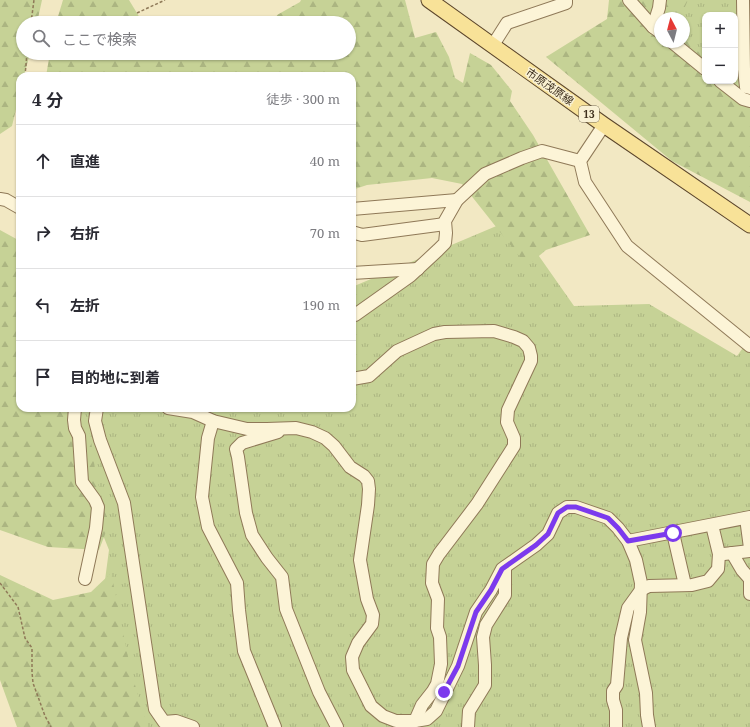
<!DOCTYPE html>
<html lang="ja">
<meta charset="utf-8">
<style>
body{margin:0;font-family:"Noto Serif","Noto Sans JP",serif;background:#f2f2f3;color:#2b2b33}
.controls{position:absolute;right:12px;top:12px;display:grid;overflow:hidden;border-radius:8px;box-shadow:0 1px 3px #0004}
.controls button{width:36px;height:36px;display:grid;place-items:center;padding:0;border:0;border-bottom:1px solid #e1e1e2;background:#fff;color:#2b2b33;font:20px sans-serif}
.compass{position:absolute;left:654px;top:12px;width:36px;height:36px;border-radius:50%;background:#fff;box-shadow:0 1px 3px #0004;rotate:353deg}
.stop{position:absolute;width:12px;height:12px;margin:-9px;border:3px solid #7c3aed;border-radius:50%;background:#fff}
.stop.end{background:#7c3aed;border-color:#fff;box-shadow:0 1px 4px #0008}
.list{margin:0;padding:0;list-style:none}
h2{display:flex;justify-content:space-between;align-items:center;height:52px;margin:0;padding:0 16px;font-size:17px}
h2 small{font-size:13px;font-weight:400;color:#7c7c81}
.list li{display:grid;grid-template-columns:26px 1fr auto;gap:12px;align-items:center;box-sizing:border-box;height:72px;padding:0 16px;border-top:1px solid #e1e1e2}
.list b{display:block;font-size:15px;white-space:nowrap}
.list em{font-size:13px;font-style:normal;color:#7c7c81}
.icon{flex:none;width:22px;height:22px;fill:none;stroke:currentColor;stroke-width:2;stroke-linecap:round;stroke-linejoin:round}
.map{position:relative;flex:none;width:750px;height:727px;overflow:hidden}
.search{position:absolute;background:#fff;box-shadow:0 1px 3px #0004;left:16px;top:16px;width:340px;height:44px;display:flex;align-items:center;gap:10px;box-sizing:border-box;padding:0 14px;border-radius:22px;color:#7c7c81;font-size:15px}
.panel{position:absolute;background:#fff;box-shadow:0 1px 3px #0004;left:16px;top:72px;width:340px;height:340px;border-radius:12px}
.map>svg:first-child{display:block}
.grass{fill:url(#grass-tufts);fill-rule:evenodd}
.forest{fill:url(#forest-firs)}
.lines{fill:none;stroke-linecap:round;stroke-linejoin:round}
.minor-casing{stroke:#8f7958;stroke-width:14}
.major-casing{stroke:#5c462c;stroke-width:17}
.path{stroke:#8f7958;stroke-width:1.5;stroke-dasharray:3 2;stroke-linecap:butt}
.minor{stroke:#fcf4d7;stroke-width:12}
.major{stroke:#f8e298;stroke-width:15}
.route{stroke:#7c3aed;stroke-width:5}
.labels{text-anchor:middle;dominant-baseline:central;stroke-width:3;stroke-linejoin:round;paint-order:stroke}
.shield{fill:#f9f1d4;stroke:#756954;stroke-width:1}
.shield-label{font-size:10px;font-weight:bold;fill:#3d2f1d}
.street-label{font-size:11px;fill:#3d2f1d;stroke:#f9f1d4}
</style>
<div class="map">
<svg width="750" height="727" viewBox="0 0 750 727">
<defs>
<pattern id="grass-tufts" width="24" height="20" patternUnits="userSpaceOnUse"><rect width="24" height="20" fill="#c6d296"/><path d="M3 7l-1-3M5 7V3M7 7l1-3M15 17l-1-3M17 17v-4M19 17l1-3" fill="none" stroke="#abb581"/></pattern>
<pattern id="forest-firs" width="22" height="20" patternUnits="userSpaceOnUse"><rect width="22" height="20" fill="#c6d296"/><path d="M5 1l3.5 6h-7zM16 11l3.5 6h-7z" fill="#abb581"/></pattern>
</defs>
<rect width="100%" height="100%" fill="#f2e8c3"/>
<g class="grass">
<path d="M661,0H750V116L647,45ZM705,15H735V81H705ZM660,18H684V42H660Z"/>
<polygon points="513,219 574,306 649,304 737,356 750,338 750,727 136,727 99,625 109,550 62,433 48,408 352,408 352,287"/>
</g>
<g class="forest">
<polygon points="0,0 42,0 37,23 23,23 23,53 30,53 24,76 20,76 20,93 12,126 0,134"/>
<polygon points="63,0 129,0 143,23 56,23"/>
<polygon points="301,0 405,0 415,38 436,32 449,57 455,78 463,83 470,53 491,65 512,91 510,101 533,135 590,235 546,250 527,266 462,184 432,178 367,185 352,190 352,76 46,76 50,53 162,53 165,58 175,53 234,53 237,57 251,53 349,53 349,23 275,23 277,15 300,2"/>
<polygon points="609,0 688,0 680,18 660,18 660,42 684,42 684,39 705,57 705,81 735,81 735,71 750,70 750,202 672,161 546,57 607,19"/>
<polygon points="0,230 20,241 20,408 74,408 90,434 96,476 109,524 99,550 48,547 0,530"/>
<path d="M111,573C118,602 122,632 129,661C134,684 141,705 148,727H17L0,680V575L53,600L91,592Z"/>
</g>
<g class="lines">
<g class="minor-casing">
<g id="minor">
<polyline points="629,0 653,27 660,32"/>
<polyline points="743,0 744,69 746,87 750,88"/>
<polyline points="653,27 659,8 660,0"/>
<polyline points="672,42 705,69"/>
<polyline points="493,45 507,23 566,3 566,0"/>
<polyline points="720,81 743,99 750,101"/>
<polyline points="604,125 580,161 585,182 627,246 750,346"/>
<polyline points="0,199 6,200 20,208"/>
<polyline points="352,209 457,200"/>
<polyline points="352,232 362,235 445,224"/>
<polyline points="352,273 418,269"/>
<polyline points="352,315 355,315 410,276 438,250 445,243 446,233 445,221 457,200 485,174 522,158 542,151 580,161"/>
<polyline points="352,379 369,376 397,351 434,334 445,332 494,331 514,337 523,341 529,348 531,356 531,361 508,410 507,422 514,438 514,446 477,504 439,554 433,564 432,583 438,599 437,628 440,637 441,664 437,684 433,691 422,705 415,721"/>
<polyline points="75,408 74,420 75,428 79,436 82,482 95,500 98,507 96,528 85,579"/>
<polyline points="97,408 95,421 100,440 124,503 155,709 164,722 176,721 193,727"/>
<polyline points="168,408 193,412 213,421 247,429 267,429 296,428 312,432 325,438 334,446 350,467 364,476 368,481 369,489 368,505 360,560 367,599 373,615 372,624 358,643 352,657 353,670 371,706 383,716 396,721 415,721 427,719 436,711 458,666 476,612 491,590 502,569 536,545 548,534 558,513 567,507 576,507 608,518 618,528 628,541 636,560 641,583 640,612 635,640 646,693 647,715 649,727"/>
<polyline points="213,421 208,438 202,497 208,527 237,583 239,610 244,651 275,727"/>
<polyline points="278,432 242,443 236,449 238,457 246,513 252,535 267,558 282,577 286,609 319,692 337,727"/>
<polyline points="746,518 750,548"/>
<polyline points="673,533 685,585"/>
<polyline points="628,541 750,517"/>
<polyline points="732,553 742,570 750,579 750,594"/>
<polyline points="724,554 750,551"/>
<polyline points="468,727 469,711 485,685 485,665 483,637 486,625 505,595 505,567"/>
<polyline points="616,727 616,710 613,700 613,691 617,685 621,638 628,608 641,590 649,586 692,585 708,581 718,569 719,554 712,525"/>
</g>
</g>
<g class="major-casing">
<polyline id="major" points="429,0 604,125 750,225"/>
</g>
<g class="path">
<polyline points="137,13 165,0"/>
<polyline points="31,23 34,0"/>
<polyline points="25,76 27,53"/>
<polyline points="0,583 18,607 25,638 32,648 32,672 33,683 45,716 51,727"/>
</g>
<use href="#minor" class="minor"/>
<use href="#major" class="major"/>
</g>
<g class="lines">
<polyline class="route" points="444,692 458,666 476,612 491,590 502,569 536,545 548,534 558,513 567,507 576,507 608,518 618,528 628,541 673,533"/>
</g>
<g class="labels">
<rect class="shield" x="579" y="106" width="20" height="16" rx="3"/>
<g class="shield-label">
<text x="589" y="114">13</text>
</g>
<g class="street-label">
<text transform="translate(550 86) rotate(35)">市原茂原線</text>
</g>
</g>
</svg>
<div class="controls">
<button>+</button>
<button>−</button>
</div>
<svg class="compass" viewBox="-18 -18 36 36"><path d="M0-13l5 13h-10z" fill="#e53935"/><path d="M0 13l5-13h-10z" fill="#7c7c81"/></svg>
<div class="stop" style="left:673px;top:533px"></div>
<div class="stop end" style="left:444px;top:692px"></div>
<div class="search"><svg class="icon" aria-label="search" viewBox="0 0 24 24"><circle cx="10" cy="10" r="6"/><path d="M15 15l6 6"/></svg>ここで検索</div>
<section class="panel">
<h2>4 分<small>徒歩 · 300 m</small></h2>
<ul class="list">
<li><svg class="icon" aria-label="ahead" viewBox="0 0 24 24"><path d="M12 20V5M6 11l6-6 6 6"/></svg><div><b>直進</b></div><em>40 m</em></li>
<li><svg class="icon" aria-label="right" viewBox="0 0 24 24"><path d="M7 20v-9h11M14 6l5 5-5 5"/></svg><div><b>右折</b></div><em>70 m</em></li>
<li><svg class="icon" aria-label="left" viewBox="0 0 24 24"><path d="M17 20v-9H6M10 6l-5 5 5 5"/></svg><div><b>左折</b></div><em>190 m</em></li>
<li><svg class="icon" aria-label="arrive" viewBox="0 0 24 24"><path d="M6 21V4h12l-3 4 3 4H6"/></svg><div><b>目的地に到着</b></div></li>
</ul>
</section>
</div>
